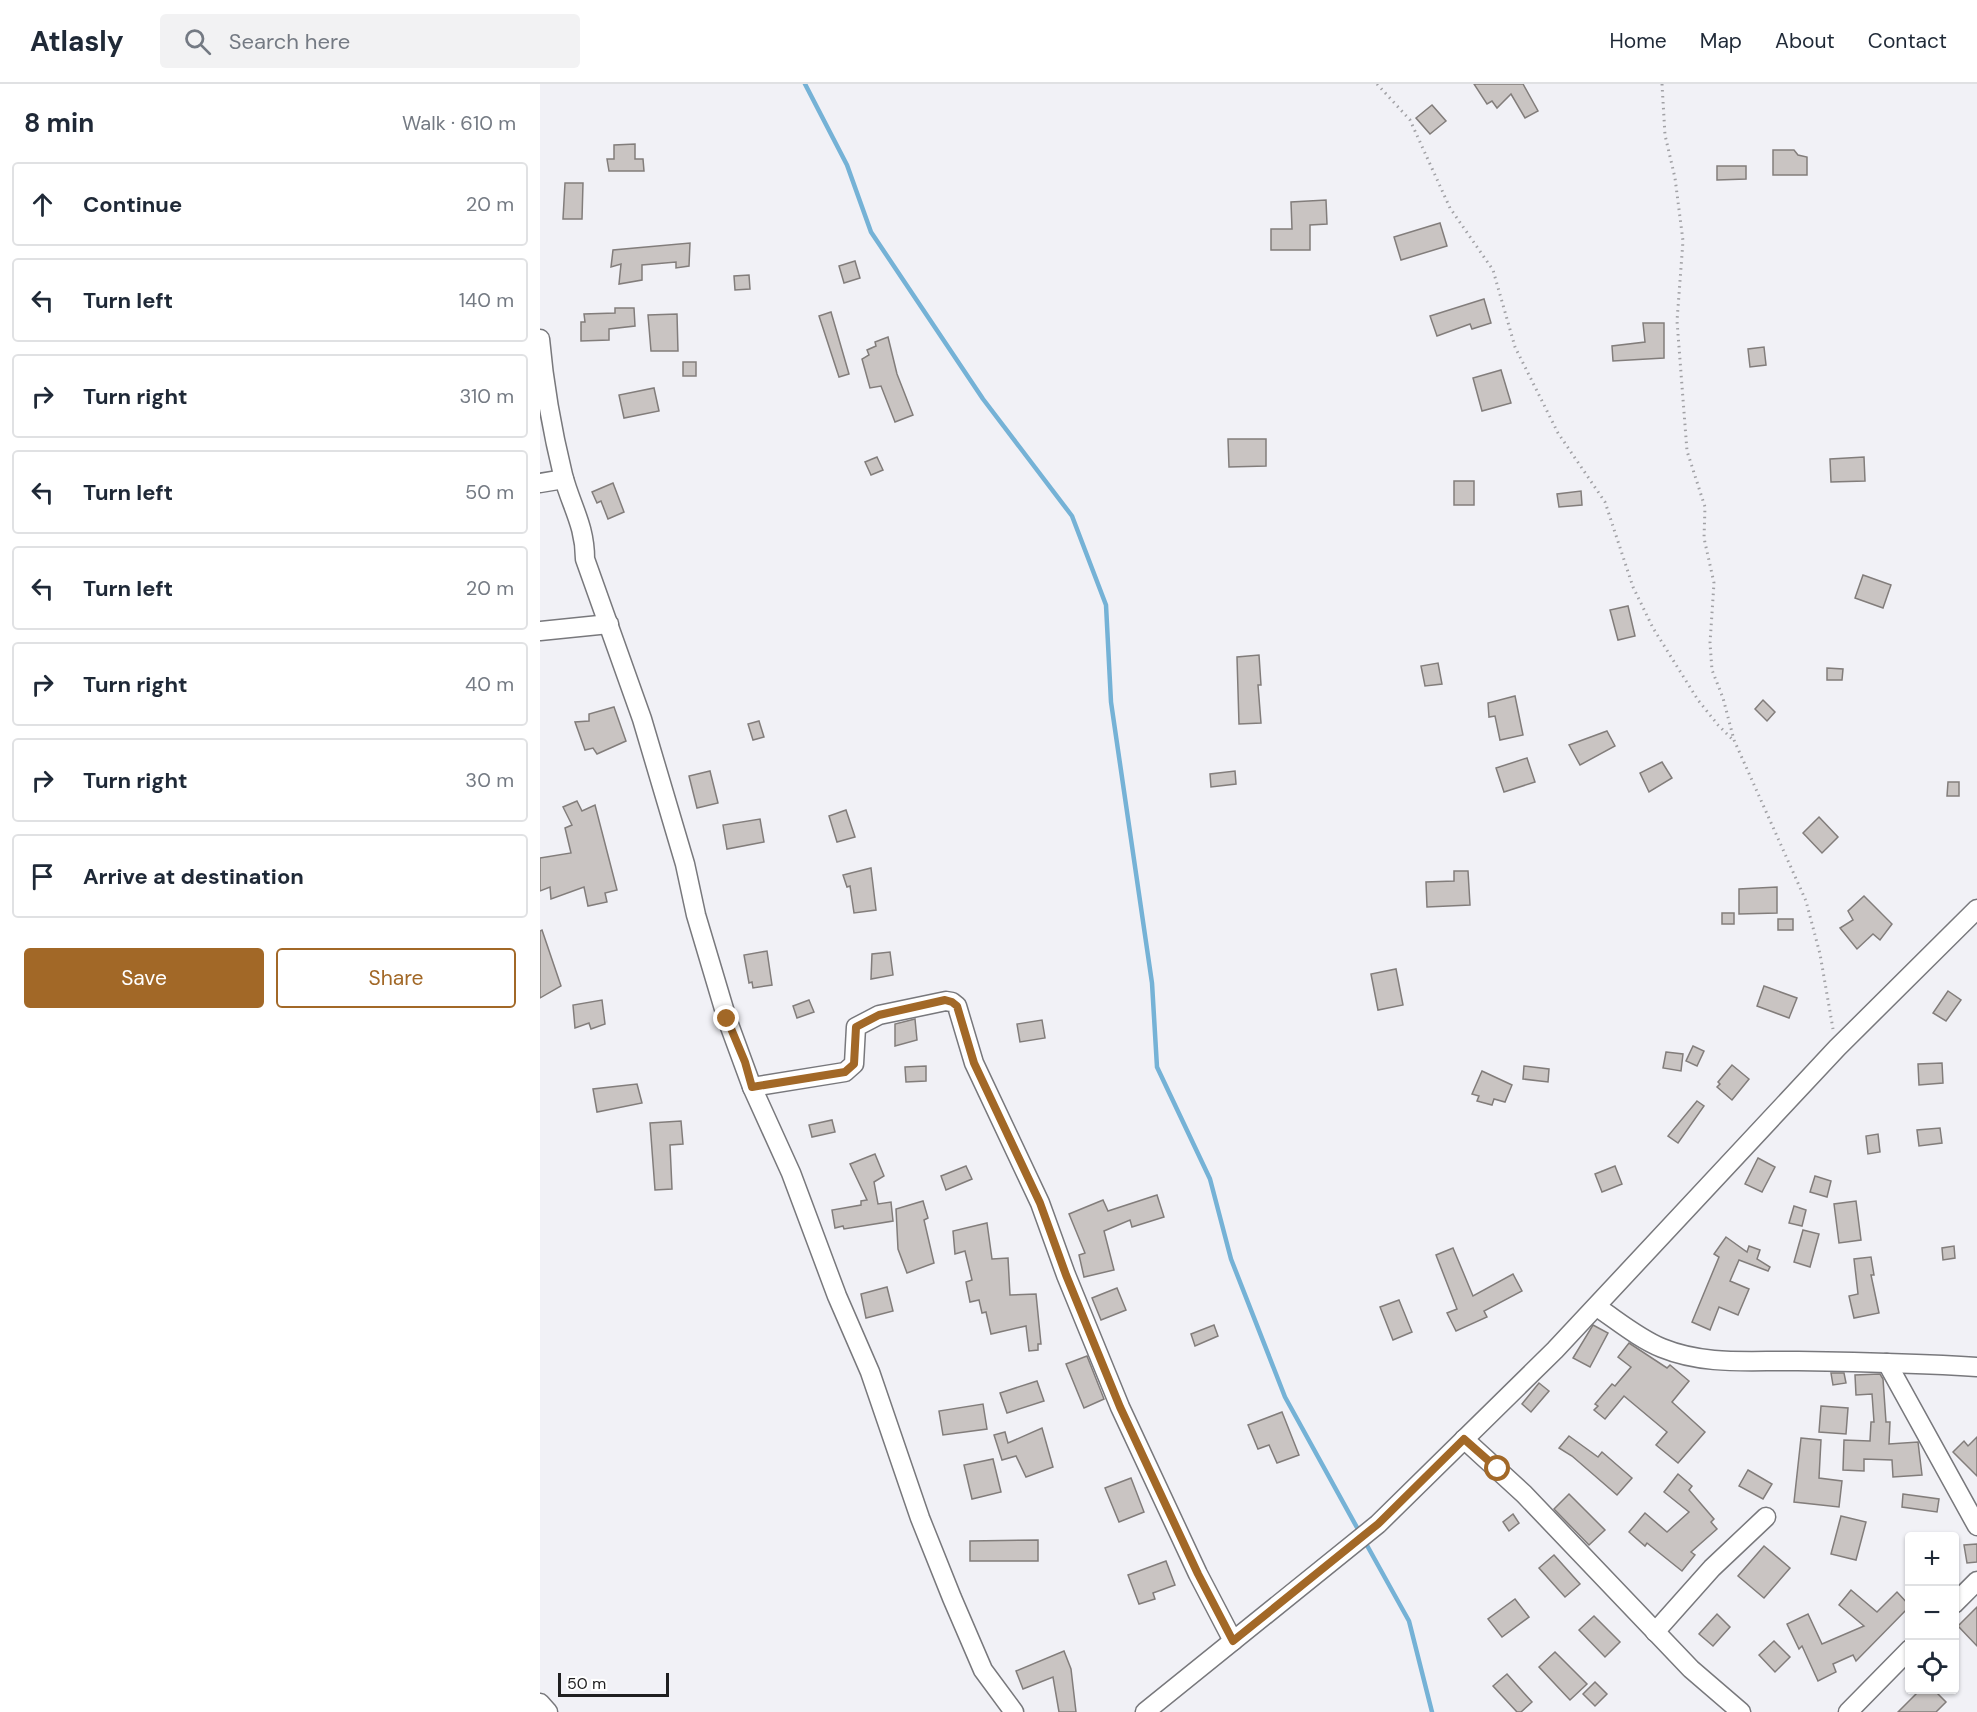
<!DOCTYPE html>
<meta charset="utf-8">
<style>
body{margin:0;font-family:"DM Sans",sans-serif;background:#f2f2f3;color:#1f2937}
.controls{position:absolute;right:18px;bottom:18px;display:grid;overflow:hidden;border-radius:6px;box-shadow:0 2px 4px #0004}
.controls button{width:54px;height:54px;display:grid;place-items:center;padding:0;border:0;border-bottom:2px solid #e0e1e3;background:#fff;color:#1f2937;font:30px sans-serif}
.scale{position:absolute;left:18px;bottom:15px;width:111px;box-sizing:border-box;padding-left:6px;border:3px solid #1f1f20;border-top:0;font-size:16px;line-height:21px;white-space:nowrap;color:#1f1f20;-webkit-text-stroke:4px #fff;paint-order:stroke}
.stop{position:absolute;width:18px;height:18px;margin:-14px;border:4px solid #a26827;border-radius:50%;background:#fff}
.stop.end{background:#a26827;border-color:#fff;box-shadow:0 2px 6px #0008}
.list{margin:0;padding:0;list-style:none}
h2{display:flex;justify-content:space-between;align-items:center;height:78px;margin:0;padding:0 24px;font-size:26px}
h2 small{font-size:20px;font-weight:400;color:#747a83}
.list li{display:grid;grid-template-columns:39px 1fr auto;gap:18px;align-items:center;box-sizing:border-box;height:84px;margin:0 12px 12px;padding:0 12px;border:2px solid #e0e1e3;border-radius:6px}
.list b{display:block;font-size:22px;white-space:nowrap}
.list em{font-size:20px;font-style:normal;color:#747a83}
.actions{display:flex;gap:12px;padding:18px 24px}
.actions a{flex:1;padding:14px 0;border:2px solid #a26827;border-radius:6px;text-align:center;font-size:21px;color:#a26827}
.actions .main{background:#a26827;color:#fff}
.icon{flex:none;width:33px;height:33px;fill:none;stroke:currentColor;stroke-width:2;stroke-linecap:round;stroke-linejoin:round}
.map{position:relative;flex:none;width:1437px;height:1628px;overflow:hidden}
header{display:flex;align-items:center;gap:36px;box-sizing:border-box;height:84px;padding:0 30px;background:#fff;border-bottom:2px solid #e0e1e3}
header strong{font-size:28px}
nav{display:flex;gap:33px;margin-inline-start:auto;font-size:21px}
.search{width:420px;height:54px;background:#f2f2f3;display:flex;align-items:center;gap:15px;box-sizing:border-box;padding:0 21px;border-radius:6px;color:#747a83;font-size:22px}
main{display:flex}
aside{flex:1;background:#fff}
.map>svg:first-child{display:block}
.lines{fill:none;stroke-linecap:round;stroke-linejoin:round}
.stream{stroke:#75b2d6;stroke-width:4.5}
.building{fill:#c9c4c2;stroke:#827d7b;stroke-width:1.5}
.minor-casing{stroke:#78787c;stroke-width:21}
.path{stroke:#a1a1a5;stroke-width:3;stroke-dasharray:1.5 4.5;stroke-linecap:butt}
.minor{stroke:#fff;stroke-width:18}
.route{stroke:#a26827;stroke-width:8}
</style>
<header>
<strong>Atlasly</strong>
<div class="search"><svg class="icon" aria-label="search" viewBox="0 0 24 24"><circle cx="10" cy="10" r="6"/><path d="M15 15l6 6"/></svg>Search here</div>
<nav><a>Home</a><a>Map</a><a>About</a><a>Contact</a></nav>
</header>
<main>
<aside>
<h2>8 min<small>Walk · 610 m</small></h2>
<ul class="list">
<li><svg class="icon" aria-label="ahead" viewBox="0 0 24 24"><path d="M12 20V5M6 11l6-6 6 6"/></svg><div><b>Continue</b></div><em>20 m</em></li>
<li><svg class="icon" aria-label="left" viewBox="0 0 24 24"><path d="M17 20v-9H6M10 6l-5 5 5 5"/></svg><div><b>Turn left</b></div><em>140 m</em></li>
<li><svg class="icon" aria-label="right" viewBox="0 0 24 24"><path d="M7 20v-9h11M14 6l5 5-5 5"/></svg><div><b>Turn right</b></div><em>310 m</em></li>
<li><svg class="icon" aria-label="left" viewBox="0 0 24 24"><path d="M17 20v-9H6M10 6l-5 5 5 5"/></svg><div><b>Turn left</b></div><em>50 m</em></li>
<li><svg class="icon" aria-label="left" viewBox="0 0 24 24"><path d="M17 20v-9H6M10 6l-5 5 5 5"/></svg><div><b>Turn left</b></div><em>20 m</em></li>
<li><svg class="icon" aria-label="right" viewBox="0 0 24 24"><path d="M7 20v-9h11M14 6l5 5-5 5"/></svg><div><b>Turn right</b></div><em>40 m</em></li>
<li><svg class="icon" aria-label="right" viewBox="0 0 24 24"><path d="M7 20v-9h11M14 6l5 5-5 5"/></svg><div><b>Turn right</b></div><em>30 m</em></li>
<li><svg class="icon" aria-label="arrive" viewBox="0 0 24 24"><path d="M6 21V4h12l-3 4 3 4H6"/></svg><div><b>Arrive at destination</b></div></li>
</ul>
<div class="actions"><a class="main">Save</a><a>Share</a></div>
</aside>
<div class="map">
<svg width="1437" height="1628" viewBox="0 0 1437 1628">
<rect width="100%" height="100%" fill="#f1f1f6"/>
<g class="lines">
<g class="stream">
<polyline points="265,0 307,81 331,148 443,315 532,432 566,521 571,618 612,899 617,983 670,1095 691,1175 745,1313 820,1449"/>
<polyline points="824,1456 869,1537 892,1628"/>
</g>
</g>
<g class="building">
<polygon points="934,0 983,0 998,27 985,34 971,10 957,24 952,17 947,20"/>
<polygon points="892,21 906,37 890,50 876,34"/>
<polygon points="95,60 95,75 103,75 104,87 69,87 67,75 74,75 74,61"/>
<polygon points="1233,66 1254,66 1258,71 1267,73 1267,91 1233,91"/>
<polygon points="1177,82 1206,82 1206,95 1177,96"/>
<polygon points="25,99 43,99 42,135 23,135"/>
<polygon points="786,116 787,140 770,141 770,166 731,166 731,145 752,145 751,118"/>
<polygon points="900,139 907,162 861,176 854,153"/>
<polygon points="150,159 149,182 136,184 136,178 102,181 102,196 79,200 81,180 71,183 73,166"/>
<polygon points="315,177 320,194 304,199 299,182"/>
<polygon points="209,191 210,205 195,206 194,192"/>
<polygon points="944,215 951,239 932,245 930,240 897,252 890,232"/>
<polygon points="75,224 94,224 95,242 69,245 69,256 41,257 41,238 45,238 44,230 75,229"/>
<polygon points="291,228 309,290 299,293 279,232"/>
<polygon points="137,230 138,267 111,267 108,231"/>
<polygon points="1103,239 1124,239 1124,274 1073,277 1072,262 1105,258"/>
<polygon points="348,253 357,290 373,331 355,338 341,302 330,304 322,275 329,271 327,266 336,262 335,258"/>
<polygon points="1224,263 1226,281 1210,283 1208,265"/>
<rect x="143" y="278" width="13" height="14"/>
<polygon points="961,286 971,319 942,327 933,294"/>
<polygon points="114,304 119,327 84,334 79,311"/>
<polygon points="688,355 726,355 726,382 689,383"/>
<polygon points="337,373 343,386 331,391 325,378"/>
<polygon points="1324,373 1325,397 1291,398 1290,375"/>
<rect x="914" y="397" width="20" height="24"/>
<polygon points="73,399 84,428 68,435 61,417 57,419 52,408"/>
<polygon points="1041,407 1042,421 1019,423 1017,410"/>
<polygon points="1323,491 1351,501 1343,524 1315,514"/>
<polygon points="1088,522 1095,552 1078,556 1070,526"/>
<polygon points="719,571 721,601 718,601 721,639 699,640 697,573"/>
<polygon points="898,579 902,600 885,602 881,582"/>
<polygon points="1287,584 1303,585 1302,596 1287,596"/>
<polygon points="975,612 983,651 960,656 955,632 949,633 948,619"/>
<polygon points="1223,616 1235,628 1227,637 1215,625"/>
<polygon points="74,623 86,657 57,670 53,664 45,666 35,638 49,637 49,630"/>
<polygon points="219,637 224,653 213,656 208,640"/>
<polygon points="1067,647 1075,662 1040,681 1029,661"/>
<polygon points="987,674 995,698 964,708 956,684"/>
<polygon points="1122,678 1132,694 1109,708 1100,689"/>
<polygon points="170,687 178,719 157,724 149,692"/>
<polygon points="695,687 696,700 671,703 670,690"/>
<polygon points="1408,698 1419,698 1419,712 1407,712"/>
<polygon points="37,717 42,727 55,721 77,806 65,809 67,818 48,822 44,803 11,815 10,803 0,807 0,774 31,769 25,744 32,741 23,723"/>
<polygon points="306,726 315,753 297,758 289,732"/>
<polygon points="1279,733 1298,753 1282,769 1263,749"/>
<polygon points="220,735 224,758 187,765 183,741"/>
<polygon points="331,784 336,826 314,829 310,802 307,803 303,791"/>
<polygon points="914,787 928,787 930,821 887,823 886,798 914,797"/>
<polygon points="1237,803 1237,829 1199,830 1199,805"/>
<polygon points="1324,812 1352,840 1340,856 1333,850 1317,865 1300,844 1313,836 1308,827"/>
<rect x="1182" y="829" width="12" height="11"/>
<rect x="1238" y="835" width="15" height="11"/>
<polygon points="2,846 21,902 0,914 0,847"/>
<polygon points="227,867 232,901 213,904 212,898 209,899 204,871"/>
<polygon points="350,868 353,891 331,895 332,870"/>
<polygon points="856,885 863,921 838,926 831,890"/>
<polygon points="1224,902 1257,914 1249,934 1217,922"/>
<polygon points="1408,907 1421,916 1406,937 1393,929"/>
<polygon points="62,916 65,940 51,945 49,939 35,944 33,921"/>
<polygon points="269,916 274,928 257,934 253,922"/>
<polygon points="375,935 377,956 355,962 355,940"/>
<polygon points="502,936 505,954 480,958 477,940"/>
<polygon points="1153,962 1164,967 1157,982 1146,977"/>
<polygon points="1126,968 1143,970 1141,987 1123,984"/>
<polygon points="1402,979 1403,999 1379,1001 1378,980"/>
<polygon points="1192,981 1209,995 1192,1016 1177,1003 1180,1000 1178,998"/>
<polygon points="386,982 386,997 366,998 365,983"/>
<polygon points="984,982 1009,985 1008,998 983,995"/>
<polygon points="942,987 972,1001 965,1018 954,1015 952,1021 937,1017 939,1012 932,1010"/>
<polygon points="97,1000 102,1019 57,1028 53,1005"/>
<polygon points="1157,1017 1164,1022 1138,1059 1128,1052"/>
<polygon points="292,1036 295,1048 272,1053 269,1041"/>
<polygon points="141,1037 143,1060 130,1061 132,1105 115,1106 110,1039"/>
<polygon points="1400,1044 1402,1059 1379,1062 1377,1046"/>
<polygon points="1338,1050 1340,1068 1328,1070 1326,1052"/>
<polygon points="335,1070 344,1092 334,1098 338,1120 351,1118 353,1137 304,1145 303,1142 295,1144 292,1126 321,1121 321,1117 327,1116 310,1080"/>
<polygon points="1218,1074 1235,1083 1222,1108 1205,1100"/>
<polygon points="426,1082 432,1095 406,1106 401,1092"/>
<polygon points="1075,1082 1082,1100 1062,1108 1055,1090"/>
<polygon points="1275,1092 1291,1097 1287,1113 1270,1108"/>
<polygon points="617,1111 624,1133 592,1143 590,1136 564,1147 574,1186 544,1193 539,1171 545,1169 529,1130 563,1116 568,1127"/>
<polygon points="383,1117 388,1134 384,1136 394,1179 367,1189 358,1165 356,1125"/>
<polygon points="1316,1117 1321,1156 1299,1159 1294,1120"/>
<polygon points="1254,1122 1266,1126 1262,1142 1249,1139"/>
<polygon points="447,1139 452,1175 468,1174 470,1211 496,1210 501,1260 498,1260 498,1266 489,1267 486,1242 451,1250 446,1228 442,1229 439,1216 430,1218 426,1198 432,1196 425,1167 415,1170 413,1147"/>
<polygon points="1263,1146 1279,1150 1270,1183 1254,1178"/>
<polygon points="1186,1153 1207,1168 1209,1162 1220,1166 1217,1175 1230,1183 1228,1187 1199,1176 1190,1197 1209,1205 1198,1231 1179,1223 1170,1246 1152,1238 1179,1173 1174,1170"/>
<polygon points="1414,1162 1415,1174 1403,1176 1402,1164"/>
<polygon points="913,1164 933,1212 973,1190 982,1207 944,1227 947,1233 916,1247 907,1229 917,1225 896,1171"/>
<polygon points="1331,1173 1334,1191 1331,1191 1339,1229 1314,1234 1309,1212 1318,1210 1314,1175"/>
<polygon points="347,1203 353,1227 326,1234 321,1210"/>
<polygon points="577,1204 586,1226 561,1236 552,1214"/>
<polygon points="859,1216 872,1248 853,1256 840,1223"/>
<polygon points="674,1241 678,1252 655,1262 651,1250"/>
<polygon points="1053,1241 1068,1249 1050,1283 1033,1274"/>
<polygon points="1089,1259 1127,1284 1130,1281 1149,1297 1132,1318 1165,1348 1138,1379 1116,1361 1127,1348 1084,1312 1065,1335 1054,1326 1058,1322 1055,1320 1072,1300 1075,1302 1091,1283 1078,1273"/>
<polygon points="547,1272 564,1315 544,1324 526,1280"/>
<polygon points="1291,1289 1304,1289 1306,1299 1293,1301"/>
<polygon points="1340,1290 1343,1295 1346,1338 1350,1338 1349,1360 1378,1358 1382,1391 1353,1393 1352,1376 1324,1375 1324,1387 1303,1386 1304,1356 1330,1357 1331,1338 1334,1338 1332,1310 1316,1311 1315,1291"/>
<polygon points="497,1297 504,1317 467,1329 460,1309"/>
<polygon points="999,1299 1009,1307 991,1328 982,1320"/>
<polygon points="443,1320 447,1345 403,1351 399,1327"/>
<polygon points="1281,1322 1308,1324 1306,1350 1279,1348"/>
<polygon points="742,1328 759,1371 737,1379 729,1361 718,1365 708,1341"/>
<polygon points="502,1344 513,1383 486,1393 476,1372 462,1376 454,1351 465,1348 468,1359"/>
<polygon points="1029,1352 1058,1373 1062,1368 1092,1394 1077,1411 1032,1372 1019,1364"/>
<polygon points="1437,1353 1437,1392 1413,1368 1424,1357 1428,1362"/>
<polygon points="1261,1354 1281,1356 1279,1394 1302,1397 1299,1423 1254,1418"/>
<polygon points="453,1375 461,1408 432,1415 424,1381"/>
<polygon points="1208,1386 1232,1400 1223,1415 1199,1402"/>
<polygon points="1138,1390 1152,1402 1149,1406 1174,1435 1171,1438 1177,1445 1151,1468 1155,1471 1142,1487 1107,1459 1105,1462 1089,1448 1105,1429 1127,1448 1149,1428 1124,1408"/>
<polygon points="591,1394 604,1428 579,1438 565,1404"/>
<polygon points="1029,1410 1065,1446 1049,1461 1014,1425"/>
<polygon points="1363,1410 1399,1415 1397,1428 1362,1423"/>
<polygon points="973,1430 979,1439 969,1447 963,1438"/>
<polygon points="1301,1432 1326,1438 1316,1476 1291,1470"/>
<polygon points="498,1456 498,1477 430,1477 430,1457"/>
<polygon points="1437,1460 1437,1478 1427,1479 1424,1461"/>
<polygon points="1224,1462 1250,1484 1224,1514 1198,1492"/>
<polygon points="1014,1471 1040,1500 1025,1513 999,1484"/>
<polygon points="626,1477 635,1501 613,1509 615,1515 599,1520 588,1491"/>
<polygon points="1311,1506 1337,1528 1357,1508 1370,1522 1316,1577 1313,1571 1293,1580 1296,1588 1278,1597 1262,1562 1259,1565 1247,1540 1268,1530 1282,1560 1324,1542 1299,1521"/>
<polygon points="975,1515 989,1533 962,1553 948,1535"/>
<polygon points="1437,1523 1437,1562 1418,1542"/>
<polygon points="1177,1530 1190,1543 1173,1562 1159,1550"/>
<polygon points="1054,1532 1080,1558 1065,1573 1039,1546"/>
<polygon points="1234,1557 1250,1573 1235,1588 1219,1571"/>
<polygon points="524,1567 531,1585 536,1628 519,1628 513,1593 483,1605 476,1587"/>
<polygon points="1015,1568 1047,1600 1030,1616 999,1583"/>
<polygon points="967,1590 992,1618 981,1628 977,1628 953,1602"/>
<polygon points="1055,1598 1067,1610 1055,1622 1043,1610"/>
<polygon points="1381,1605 1393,1605 1406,1618 1396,1628 1358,1628"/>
</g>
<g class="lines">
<g class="minor-casing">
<g id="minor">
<path d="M0,255C4,301 12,346 23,391C31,422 45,441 45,475L102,635L145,780L156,831L187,935L212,1003L251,1089L297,1212L330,1288L380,1434L412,1514L443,1586L474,1628"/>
<polyline points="0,399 24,395"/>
<polyline points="0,547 69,540"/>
<polyline points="212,1003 305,988 314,980 316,943 339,931 406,917 412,918 417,922 434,979 500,1119 526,1191 580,1323 658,1490 693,1557"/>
<path d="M1057,1223C1078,1237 1098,1254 1122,1264C1166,1282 1212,1276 1258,1277C1318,1278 1377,1279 1437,1283"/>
<polyline points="1347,1279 1437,1442"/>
<polyline points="924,1355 984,1410 1151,1585 1201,1628"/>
<polyline points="1414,1520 1437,1497"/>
<polyline points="1115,1548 1172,1484 1226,1433"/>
<polyline points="0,1619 8,1628"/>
<polyline points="605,1628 838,1440 1015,1266 1297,964 1437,825"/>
<polyline points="1308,1628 1370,1565"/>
</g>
</g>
<g class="path">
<polyline points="837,0 870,36 910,124 953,186 975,263 1018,349 1065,418 1093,503 1113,544 1158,616 1178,641 1192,655"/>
<polyline points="1122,0 1125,51 1135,94 1143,157 1137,237 1147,367 1165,423 1164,454 1174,499 1170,559 1172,586 1183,614 1194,656 1266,817 1280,870 1293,945"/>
</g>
<use href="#minor" class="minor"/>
</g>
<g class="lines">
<polyline class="route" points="187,935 205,978 212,1003 305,988 314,980 316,943 339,931 405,916 412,918 417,922 434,979 500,1119 526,1191 580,1323 658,1490 693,1557 838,1440 924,1355 958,1385"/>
</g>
</svg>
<div class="controls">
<button>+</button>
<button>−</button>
<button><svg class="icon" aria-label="locate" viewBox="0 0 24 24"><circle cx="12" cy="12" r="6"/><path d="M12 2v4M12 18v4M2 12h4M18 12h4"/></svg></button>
</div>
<div class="scale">50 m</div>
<div class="stop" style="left:958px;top:1385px"></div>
<div class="stop end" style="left:187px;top:935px"></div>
</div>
</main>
